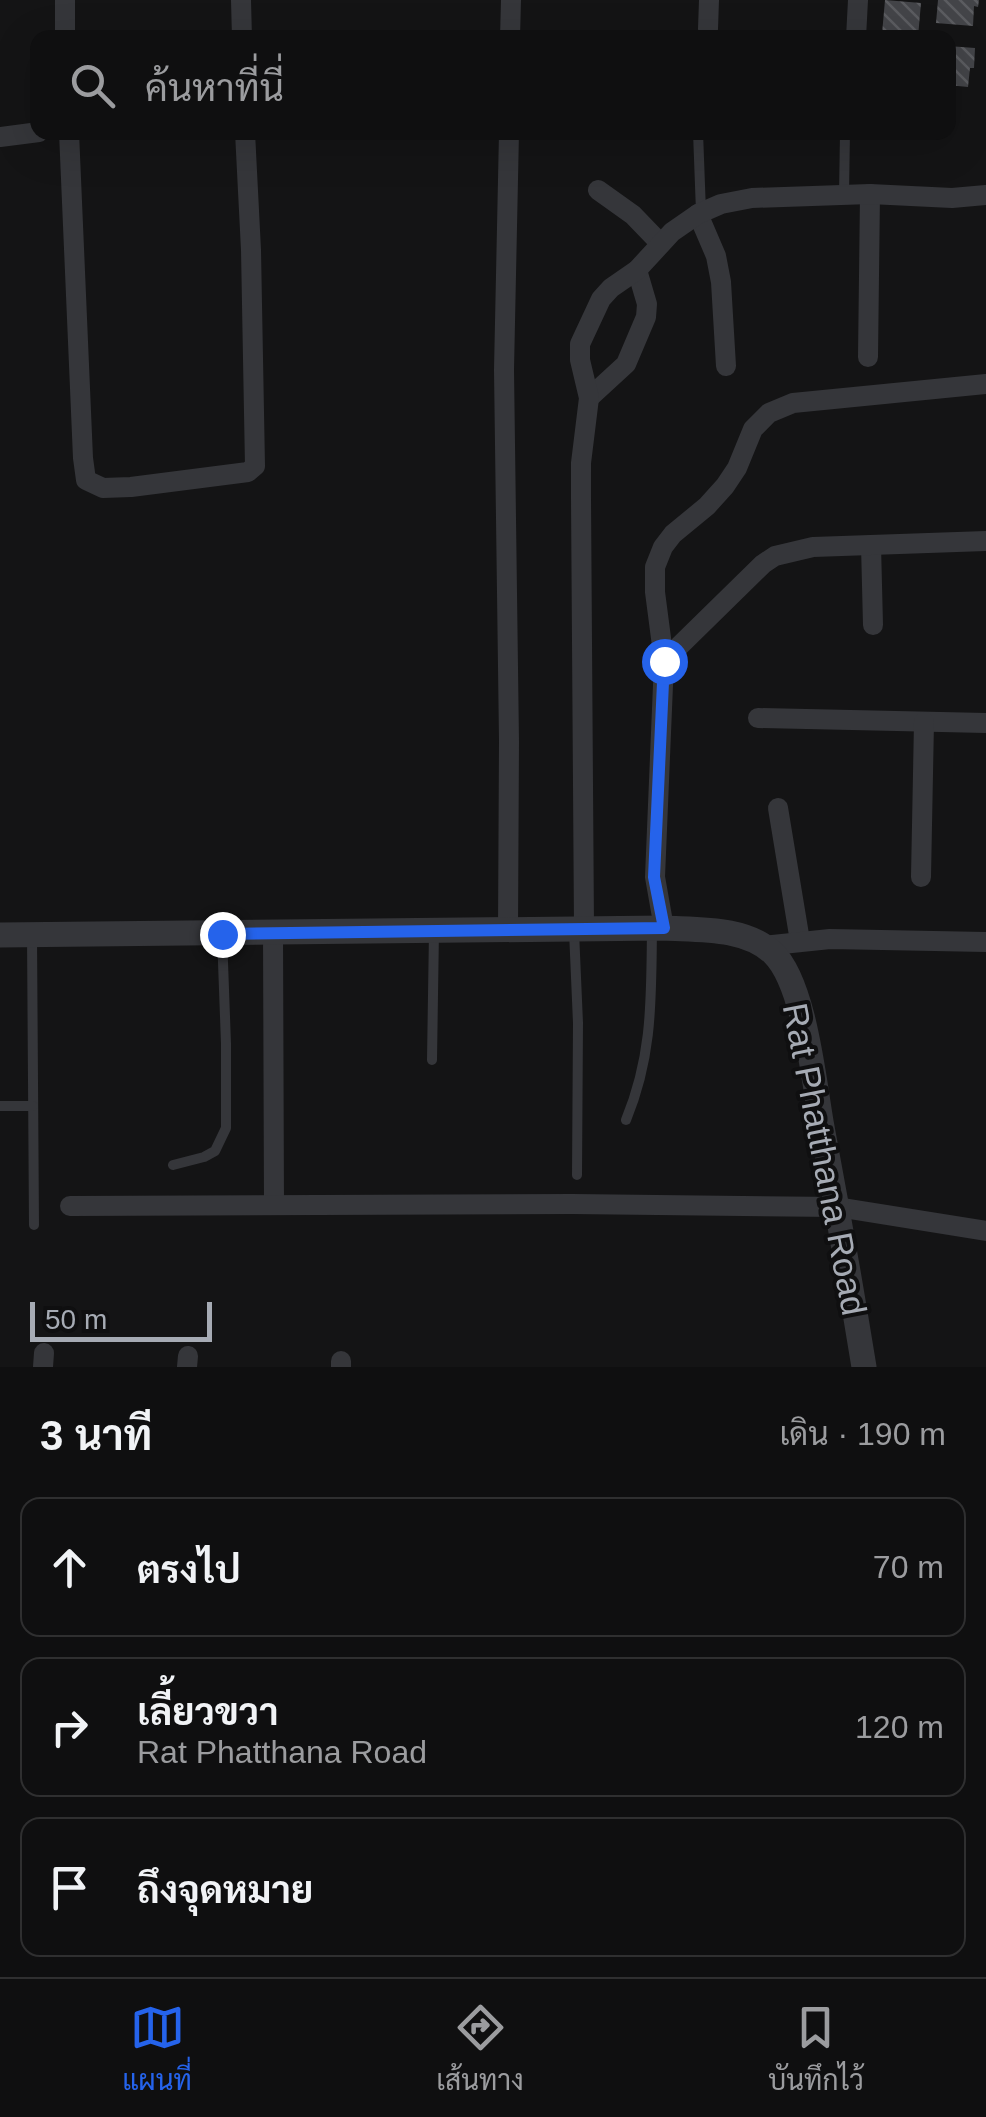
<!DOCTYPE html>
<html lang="th">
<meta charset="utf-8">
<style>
body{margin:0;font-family:Helvetica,Sarabun,sans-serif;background:#1d1d1e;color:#f1f3f6}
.scale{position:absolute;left:30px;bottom:25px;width:182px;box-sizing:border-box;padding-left:10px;border:5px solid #a6abb4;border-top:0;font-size:28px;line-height:35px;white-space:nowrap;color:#a6abb4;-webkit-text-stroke:8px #0f0f10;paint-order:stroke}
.stop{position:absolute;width:30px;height:30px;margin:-22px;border:8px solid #2563eb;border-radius:50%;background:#fff}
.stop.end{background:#2563eb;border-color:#fff;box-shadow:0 2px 10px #0008}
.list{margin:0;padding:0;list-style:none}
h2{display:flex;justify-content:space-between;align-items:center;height:130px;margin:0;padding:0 40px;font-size:42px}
h2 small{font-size:32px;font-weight:400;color:#9b9c9f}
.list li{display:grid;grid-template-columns:65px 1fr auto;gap:30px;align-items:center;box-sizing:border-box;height:140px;margin:0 20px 20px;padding:0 20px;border:2px solid #2f2f30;border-radius:20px}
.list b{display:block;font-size:38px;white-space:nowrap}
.list p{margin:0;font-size:32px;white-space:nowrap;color:#9b9c9f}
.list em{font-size:32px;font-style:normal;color:#9b9c9f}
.icon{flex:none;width:55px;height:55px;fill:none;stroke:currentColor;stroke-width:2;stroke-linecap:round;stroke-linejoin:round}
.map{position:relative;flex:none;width:986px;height:1367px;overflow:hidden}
.search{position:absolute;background:#0f0f10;box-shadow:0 10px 40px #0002;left:30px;right:30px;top:30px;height:110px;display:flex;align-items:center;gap:25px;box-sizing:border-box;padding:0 35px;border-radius:20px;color:#9b9c9f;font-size:38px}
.sheet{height:610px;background:#0f0f10}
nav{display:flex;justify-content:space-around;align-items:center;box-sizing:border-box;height:140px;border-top:2px solid #2f2f30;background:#0f0f10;font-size:28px;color:#9b9c9f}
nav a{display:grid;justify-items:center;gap:5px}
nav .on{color:#2563eb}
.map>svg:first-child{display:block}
.building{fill:url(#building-back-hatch)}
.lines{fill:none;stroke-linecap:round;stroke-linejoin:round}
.service{stroke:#35363a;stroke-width:10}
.minor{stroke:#35363a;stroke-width:20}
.tertiary{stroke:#35363a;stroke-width:25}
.route{stroke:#2563eb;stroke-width:12}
.labels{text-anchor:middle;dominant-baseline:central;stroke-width:8;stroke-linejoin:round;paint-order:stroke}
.street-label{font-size:35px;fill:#a6abb4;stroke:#0f0f10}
</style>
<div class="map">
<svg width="986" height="1367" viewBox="0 0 986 1367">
<defs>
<pattern id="building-back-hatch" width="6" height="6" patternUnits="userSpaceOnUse" patternTransform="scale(2.5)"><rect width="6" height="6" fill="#434448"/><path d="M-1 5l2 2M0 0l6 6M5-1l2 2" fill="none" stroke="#5b5c60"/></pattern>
</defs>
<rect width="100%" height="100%" fill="#141415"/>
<g class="building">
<polygon points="885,0 921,3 918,37 882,34"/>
<polygon points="938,0 979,0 978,7 974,6 973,26 936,23"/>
<polygon points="948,46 975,48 974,68 970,68 968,87 948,85"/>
</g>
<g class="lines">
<g class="service">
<polyline points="698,132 701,212"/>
<polyline points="844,195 845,132"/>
<polyline points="574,931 578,1023 577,1175"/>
<polyline points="32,936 34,1225"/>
<polyline points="432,1060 434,931"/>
<polyline points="0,1106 33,1106"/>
<path d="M626,1120C653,1055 651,998 652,929"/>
<polyline points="173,1165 204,1157 215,1151 226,1128 226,1044 222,935"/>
</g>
<g class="minor">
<polyline points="65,0 65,38"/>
<polyline points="241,0 242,38"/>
<polyline points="708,29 709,0"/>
<polyline points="510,38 511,0"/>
<polyline points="856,38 858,0"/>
<polyline points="69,132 83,458 86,480 103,488 131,487 248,472 255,466 251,250 245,132"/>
<polyline points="0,137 39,132"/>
<polyline points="598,190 633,215 660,243"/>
<polyline points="698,214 716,256 721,282 726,366"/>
<polyline points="868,357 870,194"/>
<polyline points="589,398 626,364 646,317 647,304 637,270"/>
<polyline points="871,545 873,625"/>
<polyline points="664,661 763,564 775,556 813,547 986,541"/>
<polyline points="758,718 986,723"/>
<polyline points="778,808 800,941"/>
<polyline points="921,877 924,722"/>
<polyline points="584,928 581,498 581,463 589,398 580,360 580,344 601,299 611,288 637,270 672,232 698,214 721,204 752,198 870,194 952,198 986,195"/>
<polyline points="664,928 655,877 664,661 655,592 655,567 663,547 673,534 707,506 725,486 737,468 753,429 769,413 793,403 986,384"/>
<polyline points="508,929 509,741 504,370 509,132"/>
<polyline points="273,933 274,1205"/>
<polyline points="763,946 830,939 986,942"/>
<polyline points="70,1206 572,1204 837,1207 986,1231"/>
<polyline points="43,1367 44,1353"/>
<polyline points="187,1367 188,1356"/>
<polyline points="341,1367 341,1361"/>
</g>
<path class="tertiary" d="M0,935L664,928C699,930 745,927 773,953C805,984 814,1083 822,1127C837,1207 851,1287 864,1367"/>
</g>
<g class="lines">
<polyline class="route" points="222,934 664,928 654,877 664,661"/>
</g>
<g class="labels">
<g class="street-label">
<text transform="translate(825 1159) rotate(79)">Rat Phatthana Road</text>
</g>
</g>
</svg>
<div class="scale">50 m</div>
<div class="stop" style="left:664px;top:661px"></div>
<div class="stop end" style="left:222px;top:934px"></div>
<div class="search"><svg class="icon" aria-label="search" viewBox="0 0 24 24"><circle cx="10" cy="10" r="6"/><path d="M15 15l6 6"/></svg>ค้นหาที่นี่</div>
</div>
<section class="sheet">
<h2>3 นาที<small>เดิน · 190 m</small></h2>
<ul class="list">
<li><svg class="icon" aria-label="ahead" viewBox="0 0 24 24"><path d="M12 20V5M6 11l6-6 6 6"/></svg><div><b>ตรงไป</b></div><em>70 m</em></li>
<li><svg class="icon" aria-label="right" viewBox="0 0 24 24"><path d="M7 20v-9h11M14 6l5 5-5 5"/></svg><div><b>เลี้ยวขวา</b><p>Rat Phatthana Road</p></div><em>120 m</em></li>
<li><svg class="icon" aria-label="arrive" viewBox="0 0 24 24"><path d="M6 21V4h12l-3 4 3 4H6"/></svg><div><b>ถึงจุดหมาย</b></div></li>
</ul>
</section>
<nav>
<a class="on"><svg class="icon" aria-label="map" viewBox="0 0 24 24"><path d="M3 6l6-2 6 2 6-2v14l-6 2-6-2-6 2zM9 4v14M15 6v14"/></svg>แผนที่</a>
<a><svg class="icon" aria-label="directions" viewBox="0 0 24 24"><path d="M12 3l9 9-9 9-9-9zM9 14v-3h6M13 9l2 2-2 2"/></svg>เส้นทาง</a>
<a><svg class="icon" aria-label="saved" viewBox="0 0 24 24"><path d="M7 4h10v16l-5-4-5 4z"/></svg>บันทึกไว้</a>
</nav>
